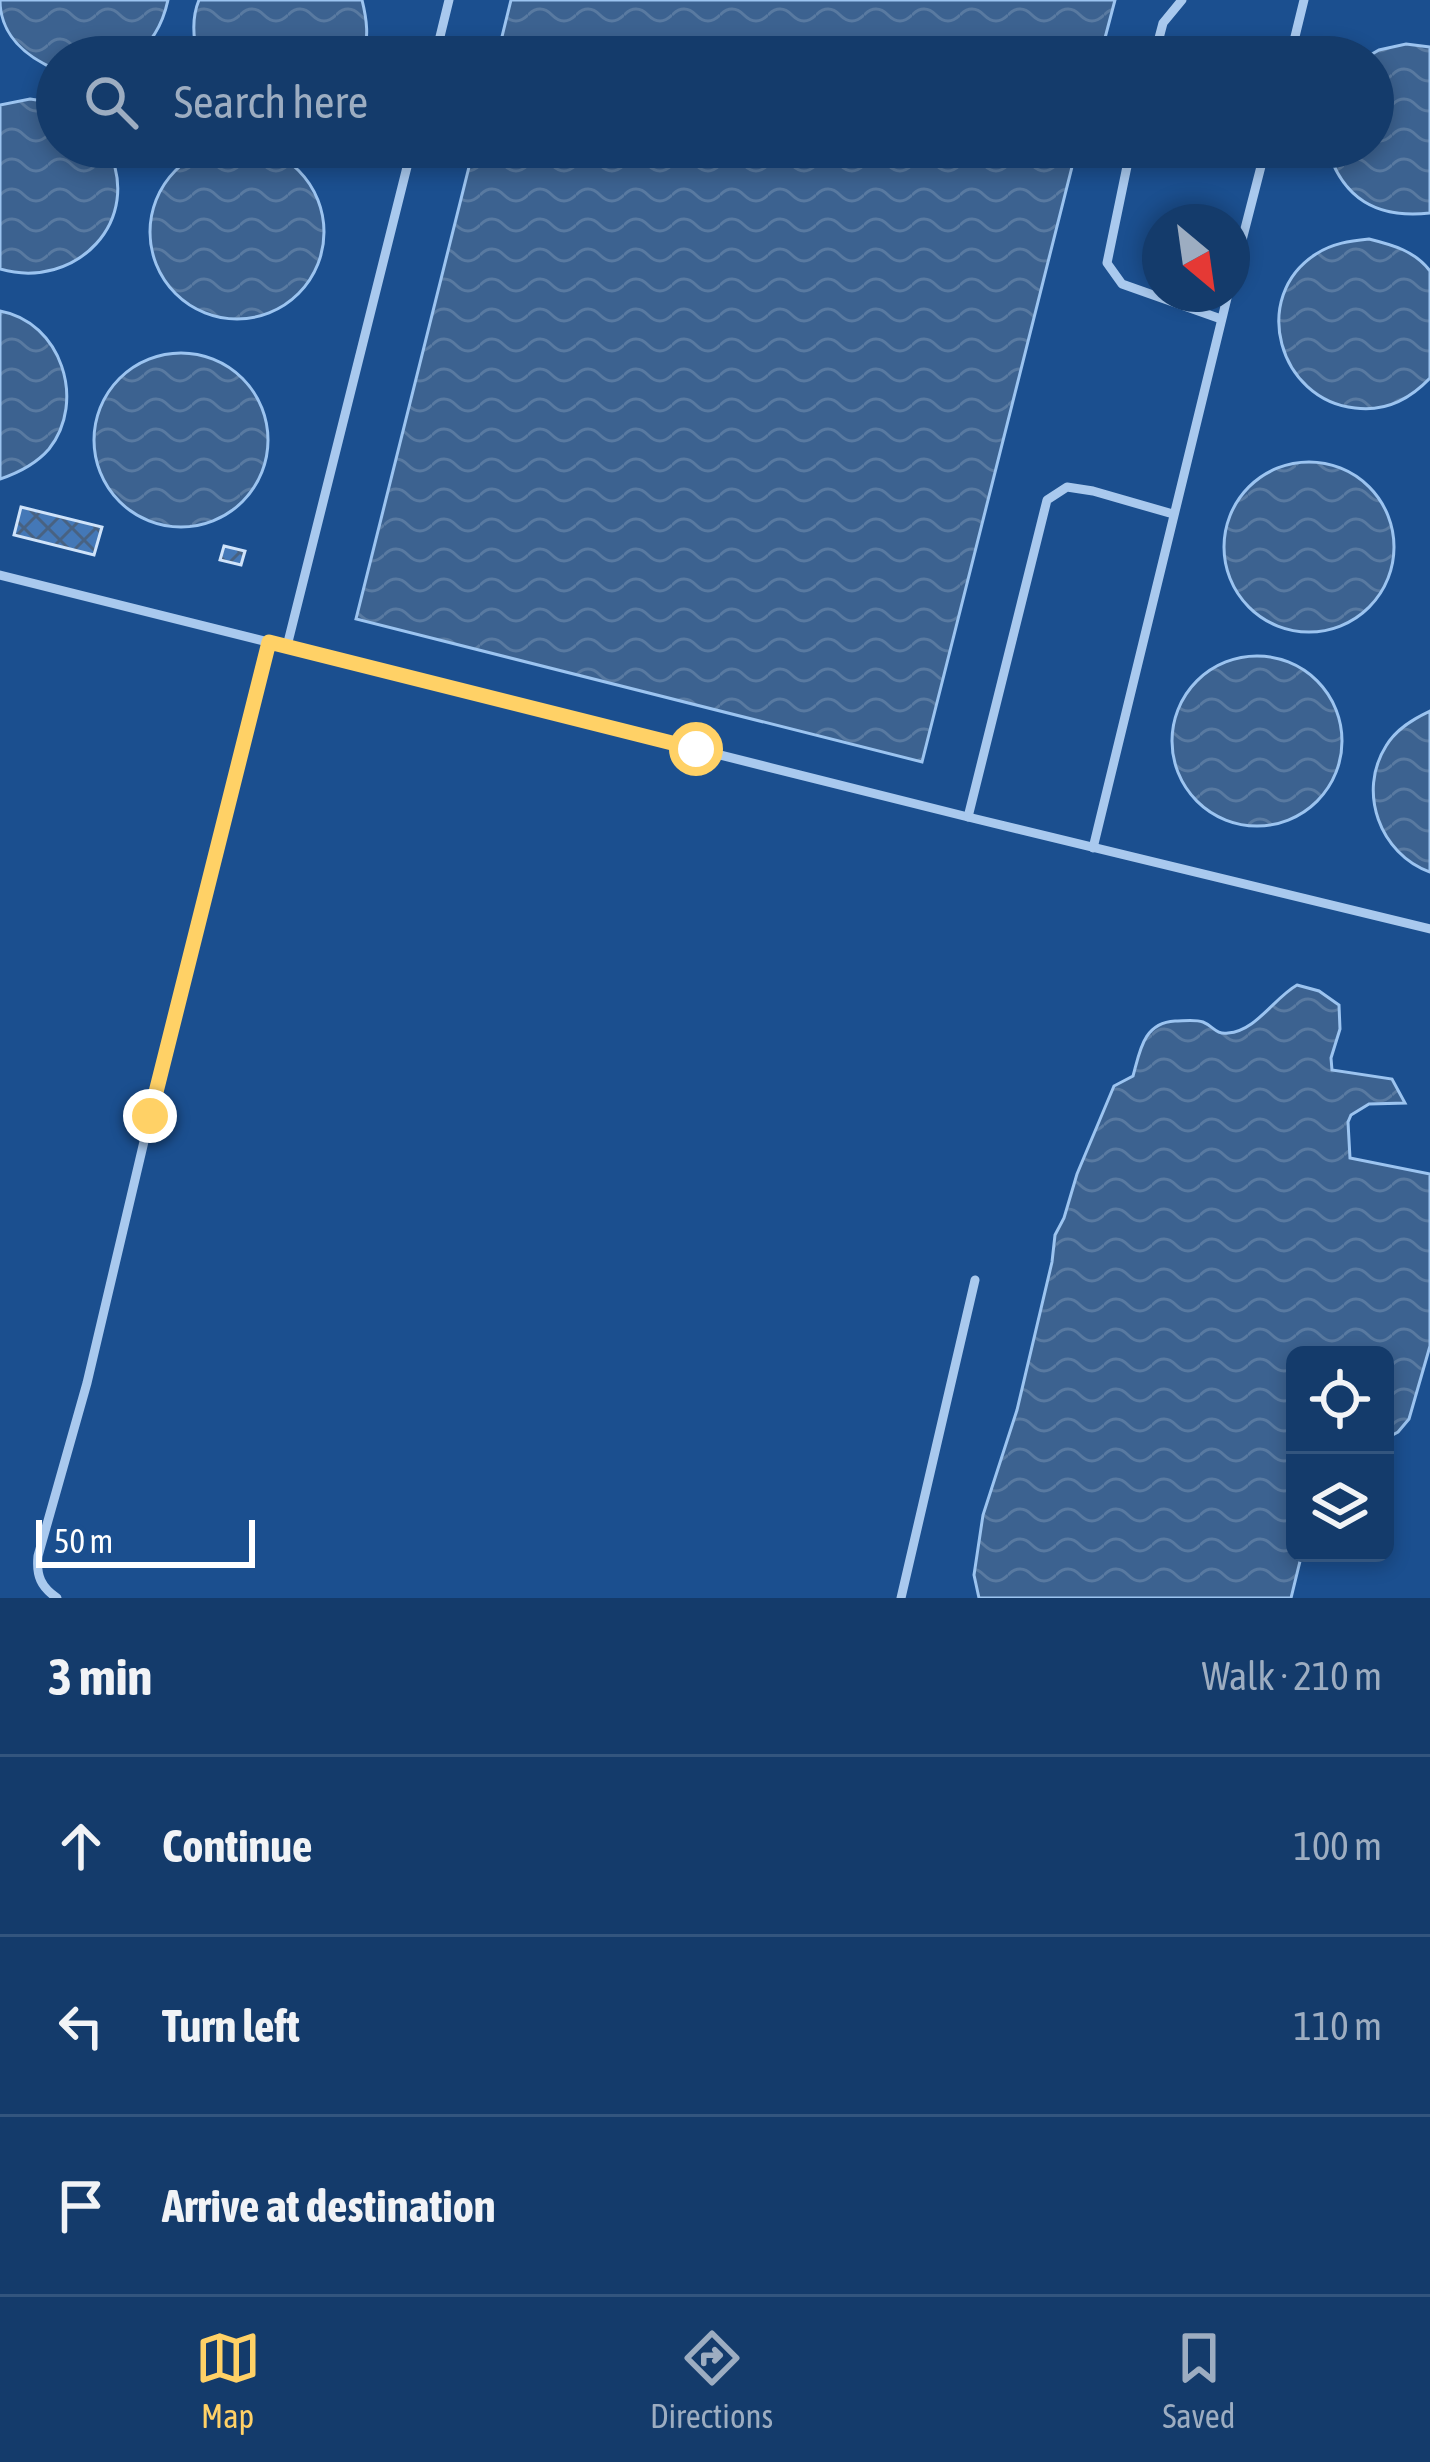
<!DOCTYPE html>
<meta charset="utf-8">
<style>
body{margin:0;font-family:"Asap Condensed",sans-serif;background:#214673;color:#f1f3f6}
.controls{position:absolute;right:36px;bottom:36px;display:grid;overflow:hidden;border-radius:18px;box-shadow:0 6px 18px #0003}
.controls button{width:108px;height:108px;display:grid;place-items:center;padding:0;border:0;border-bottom:3px solid #33557e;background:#143b6b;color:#f1f3f6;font:60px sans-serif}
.compass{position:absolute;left:1142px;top:204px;width:108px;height:108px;border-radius:50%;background:#143b6b;box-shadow:0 6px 18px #0003;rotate:151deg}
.scale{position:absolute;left:36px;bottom:30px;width:219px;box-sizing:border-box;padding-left:12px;border:6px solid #fff;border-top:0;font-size:33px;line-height:42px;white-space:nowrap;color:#fff;-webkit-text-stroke:9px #1b4f8f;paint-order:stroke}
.stop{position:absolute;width:36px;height:36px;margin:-27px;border:9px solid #ffd166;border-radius:50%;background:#fff}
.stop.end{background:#ffd166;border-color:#fff;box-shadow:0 3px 12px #0008}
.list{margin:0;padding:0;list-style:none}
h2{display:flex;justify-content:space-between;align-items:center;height:156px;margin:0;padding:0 48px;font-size:51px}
h2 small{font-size:39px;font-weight:400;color:#9dadc1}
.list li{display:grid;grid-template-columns:78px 1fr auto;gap:36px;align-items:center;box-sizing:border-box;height:180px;padding:0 48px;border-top:3px solid #33557e}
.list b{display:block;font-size:45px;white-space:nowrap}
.list em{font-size:39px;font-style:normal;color:#9dadc1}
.icon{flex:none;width:66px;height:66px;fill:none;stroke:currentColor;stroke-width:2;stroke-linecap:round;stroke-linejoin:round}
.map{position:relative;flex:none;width:1430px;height:1598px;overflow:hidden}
.search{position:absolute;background:#143b6b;box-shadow:0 6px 18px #0003;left:36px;right:36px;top:36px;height:132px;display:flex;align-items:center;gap:30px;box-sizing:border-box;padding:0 42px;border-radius:66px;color:#9dadc1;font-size:45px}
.sheet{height:696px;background:#143b6b}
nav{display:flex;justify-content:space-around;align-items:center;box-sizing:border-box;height:168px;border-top:3px solid #33557e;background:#143b6b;font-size:33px;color:#9dadc1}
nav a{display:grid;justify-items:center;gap:6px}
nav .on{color:#ffd166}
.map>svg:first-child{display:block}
.water{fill:url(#water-waves);stroke:#9cc4f0;stroke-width:3}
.building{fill:url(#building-cross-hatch);stroke:#cfe3fa;stroke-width:3}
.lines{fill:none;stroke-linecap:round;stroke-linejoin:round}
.service{stroke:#a9c9ee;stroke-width:9}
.route{stroke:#ffd166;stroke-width:15}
</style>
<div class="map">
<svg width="1430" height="1598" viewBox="0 0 1430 1598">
<defs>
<pattern id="water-waves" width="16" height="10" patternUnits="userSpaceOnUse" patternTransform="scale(3)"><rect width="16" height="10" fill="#3c6290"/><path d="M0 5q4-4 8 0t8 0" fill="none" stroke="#597aa1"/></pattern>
<pattern id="building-cross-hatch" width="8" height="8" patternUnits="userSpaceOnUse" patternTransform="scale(3)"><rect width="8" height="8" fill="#4478b7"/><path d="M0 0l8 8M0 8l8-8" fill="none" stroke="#486282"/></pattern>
</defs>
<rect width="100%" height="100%" fill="#1b4f8f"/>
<g class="water">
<path d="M0,0H168C163,23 152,44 132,57H57V70C26,57 0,35 0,0Z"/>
<path d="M199,0H362C367,20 369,37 363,57H198C193,38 191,19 199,0Z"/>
<polygon points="511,0 1115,0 1100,57 497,57"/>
<path d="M1406,44L1430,47V213C1377,219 1342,199 1327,147H1373V57H1367L1379,50Z"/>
<path d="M30,99L57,103V147H107C145,220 76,291 0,269V105Z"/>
<circle cx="237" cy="232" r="87"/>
<polygon points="474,147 1077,147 922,762 356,619"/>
<path d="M1369,239C1393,245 1415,251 1430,271V378C1410,399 1385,412 1355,408C1279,400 1249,297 1316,254C1333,243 1350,241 1369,239Z"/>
<path d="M0,311C61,322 87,401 49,449C36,464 18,473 0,479Z"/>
<circle cx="181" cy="440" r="87"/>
<circle cx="1309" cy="547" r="85"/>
<circle cx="1257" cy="741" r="85"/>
<path d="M1430,711V872C1380,854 1357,792 1386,746C1396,729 1413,719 1430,711Z"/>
<path d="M1297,985L1319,991L1339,1005L1340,1029L1331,1058L1332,1070L1392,1079L1405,1103L1369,1104L1351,1115L1348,1122L1350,1158L1430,1174V1346L1409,1419L1398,1432L1385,1439V1355H1295V1553H1302L1291,1598H979L974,1575L983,1515L1017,1410L1052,1262L1055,1235L1064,1218L1077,1174L1114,1086L1133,1076C1140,1051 1143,1023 1175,1021C1183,1021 1195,1019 1203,1022C1213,1026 1216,1035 1228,1033C1256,1031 1274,998 1297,985Z"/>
</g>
<g class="building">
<polygon points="322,147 344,147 342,157 321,152"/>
<polygon points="21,507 102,527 94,555 14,535"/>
<polygon points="224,546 245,551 241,565 220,560"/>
</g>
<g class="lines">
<g class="service">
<polyline points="435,57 449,0"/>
<polyline points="1154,57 1163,23 1182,0"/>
<polyline points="1290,57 1304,0"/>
<polyline points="1131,147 1107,263 1122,284 1221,319"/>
<polyline points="1232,279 1266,147"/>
<polyline points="0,575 968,817 1430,929"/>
<polyline points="287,646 412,147"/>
<polyline points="968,817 1047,500 1067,487 1093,491 1173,514"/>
<polyline points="1093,848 1228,294"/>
<path d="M57,1598C41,1587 36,1576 38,1556L87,1383L180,989L269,642"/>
<polyline points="901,1598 975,1280"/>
</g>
</g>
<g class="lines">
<polyline class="route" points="150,1116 269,642 696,749"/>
</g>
</svg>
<div class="controls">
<button><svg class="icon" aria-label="locate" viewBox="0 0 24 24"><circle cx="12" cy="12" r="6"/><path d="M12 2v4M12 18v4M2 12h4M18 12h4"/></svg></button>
<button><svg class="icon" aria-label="layers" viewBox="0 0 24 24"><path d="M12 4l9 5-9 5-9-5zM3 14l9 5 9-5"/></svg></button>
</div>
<svg class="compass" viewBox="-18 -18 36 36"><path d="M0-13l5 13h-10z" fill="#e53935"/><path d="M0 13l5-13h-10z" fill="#9dadc1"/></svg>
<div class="scale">50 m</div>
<div class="stop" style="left:696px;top:749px"></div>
<div class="stop end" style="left:150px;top:1116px"></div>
<div class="search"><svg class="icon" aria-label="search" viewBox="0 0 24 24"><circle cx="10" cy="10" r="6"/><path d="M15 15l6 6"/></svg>Search here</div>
</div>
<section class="sheet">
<h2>3 min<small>Walk · 210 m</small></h2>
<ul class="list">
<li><svg class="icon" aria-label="ahead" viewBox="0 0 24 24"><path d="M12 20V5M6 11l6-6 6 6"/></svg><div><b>Continue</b></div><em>100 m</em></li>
<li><svg class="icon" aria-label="left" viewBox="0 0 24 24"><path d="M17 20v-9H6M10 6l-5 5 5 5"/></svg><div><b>Turn left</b></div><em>110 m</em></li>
<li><svg class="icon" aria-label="arrive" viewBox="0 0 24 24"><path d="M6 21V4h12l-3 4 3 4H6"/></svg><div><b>Arrive at destination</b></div></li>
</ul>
</section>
<nav>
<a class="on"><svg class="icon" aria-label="map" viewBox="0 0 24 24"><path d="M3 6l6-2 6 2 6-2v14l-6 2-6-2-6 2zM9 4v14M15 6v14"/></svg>Map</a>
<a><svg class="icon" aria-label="directions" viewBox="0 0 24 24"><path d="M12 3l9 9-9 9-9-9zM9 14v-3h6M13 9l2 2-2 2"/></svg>Directions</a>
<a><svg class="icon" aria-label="saved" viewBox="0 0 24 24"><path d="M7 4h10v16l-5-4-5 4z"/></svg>Saved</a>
</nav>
